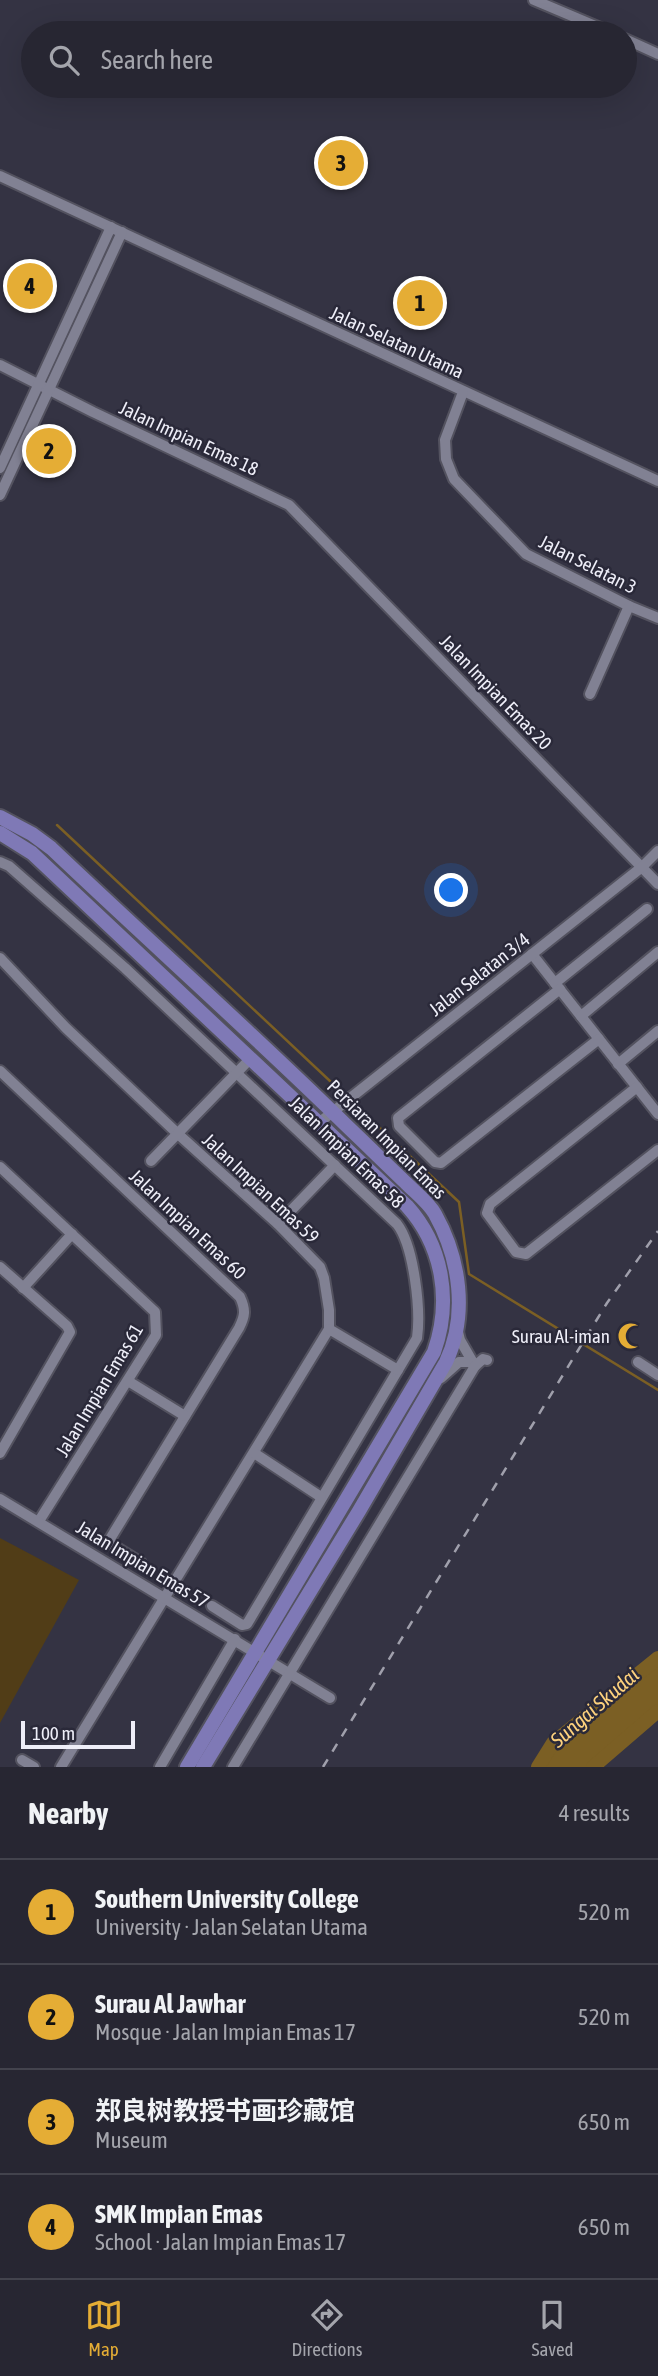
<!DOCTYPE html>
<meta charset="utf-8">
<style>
body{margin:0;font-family:"Asap Condensed","Noto Sans SC",sans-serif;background:#33323e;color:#f1f3f6}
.scale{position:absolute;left:21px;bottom:18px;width:114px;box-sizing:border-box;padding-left:7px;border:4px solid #eeeef8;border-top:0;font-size:19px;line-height:24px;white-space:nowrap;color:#eeeef8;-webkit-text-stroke:5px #2a2939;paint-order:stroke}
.you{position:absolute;left:452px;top:891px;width:24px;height:24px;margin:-18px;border:5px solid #fff;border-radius:50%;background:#1a73e8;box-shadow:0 0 0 10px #1a73e833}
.badge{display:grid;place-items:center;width:46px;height:46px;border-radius:50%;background:#e5ad35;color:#111;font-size:23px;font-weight:700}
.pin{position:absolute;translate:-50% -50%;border:4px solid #fff;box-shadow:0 2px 7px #0006}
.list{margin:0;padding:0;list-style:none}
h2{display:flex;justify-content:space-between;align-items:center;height:91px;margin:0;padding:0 28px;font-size:30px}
h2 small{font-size:23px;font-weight:400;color:#a4a5ac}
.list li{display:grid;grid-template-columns:46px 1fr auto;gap:21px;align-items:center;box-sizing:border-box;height:105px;padding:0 28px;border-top:2px solid #43434d}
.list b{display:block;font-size:26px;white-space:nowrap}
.list p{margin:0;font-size:23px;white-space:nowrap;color:#a4a5ac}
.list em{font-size:23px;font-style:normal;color:#a4a5ac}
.icon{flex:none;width:38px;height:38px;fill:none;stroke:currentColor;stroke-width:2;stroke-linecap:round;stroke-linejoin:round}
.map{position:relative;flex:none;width:658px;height:1767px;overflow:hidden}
.search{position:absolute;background:#272632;box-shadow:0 7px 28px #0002;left:21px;right:21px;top:21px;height:77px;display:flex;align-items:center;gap:18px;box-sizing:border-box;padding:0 24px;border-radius:38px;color:#a4a5ac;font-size:26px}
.sheet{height:511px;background:#272632}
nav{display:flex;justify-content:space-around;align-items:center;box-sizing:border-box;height:98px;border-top:2px solid #43434d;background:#272632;font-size:19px;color:#a4a5ac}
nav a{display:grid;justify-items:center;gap:4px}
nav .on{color:#e5ad35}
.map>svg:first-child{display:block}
.green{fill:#513d17}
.water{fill:#7b5f24}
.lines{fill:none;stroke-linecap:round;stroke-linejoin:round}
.stream{stroke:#7b5f24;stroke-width:2.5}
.river{stroke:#7b5f24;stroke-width:14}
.minor-casing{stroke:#53525f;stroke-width:14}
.major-casing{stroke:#53525f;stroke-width:18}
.minor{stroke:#818193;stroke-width:10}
.major{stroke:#7f79b6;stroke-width:14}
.rail{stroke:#a0a0ac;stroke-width:2.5;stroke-dasharray:9 9;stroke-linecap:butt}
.labels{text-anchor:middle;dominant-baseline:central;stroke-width:5;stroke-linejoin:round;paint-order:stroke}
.street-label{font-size:19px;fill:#eeeef8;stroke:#2a2939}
.poi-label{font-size:19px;fill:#eeeef8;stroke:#2a2939;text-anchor:end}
.water-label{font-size:21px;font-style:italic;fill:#fdd17d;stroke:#2a2939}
</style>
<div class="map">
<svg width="658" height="1767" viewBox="0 0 658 1767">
<rect width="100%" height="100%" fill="#343343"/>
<polygon class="green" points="0,1538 79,1580 0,1723"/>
<polygon class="water" points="658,1658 658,1711 593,1767 538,1767 553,1743"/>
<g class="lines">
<g class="stream">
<polyline points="57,825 346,1096"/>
<polyline points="351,1101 459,1202 469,1274 658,1390"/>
</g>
<g class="river">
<polyline points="538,1767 553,1743 658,1658"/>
<polyline points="593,1767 658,1711"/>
</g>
<g class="minor-casing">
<g id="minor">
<polyline points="534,0 612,33"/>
<polyline points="625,39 658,54"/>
<polyline points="0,176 658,481"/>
<polyline points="0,365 93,412 289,505 658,884"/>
<polyline points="463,392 445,440 446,459 454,479 526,554 629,606 658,618"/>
<polyline points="0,468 111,227"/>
<polyline points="0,495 122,232"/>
<polyline points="590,694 629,606"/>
<path d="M0,862L9,866L125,968L397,1224C414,1246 421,1310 417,1338L247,1624L242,1625L212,1606"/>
<polyline points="532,954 658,1114"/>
<polyline points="0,958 66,1028 178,1134 278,1224 320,1267 324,1278 329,1310 329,1329 61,1767"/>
<polyline points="555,983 647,909"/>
<polyline points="560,989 398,1118 399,1126 435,1162 441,1163 599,1039"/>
<polyline points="581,1016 658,952"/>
<polyline points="618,1064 658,1031"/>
<path d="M0,1071L240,1297C246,1310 245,1316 239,1328L110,1539L112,1545L141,1563"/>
<polyline points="637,1087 490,1204 487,1213 516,1252 526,1254 658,1150"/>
<polyline points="320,1122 642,867 658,851"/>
<polyline points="151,1161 251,1058"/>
<polyline points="0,1167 155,1312 156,1335 39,1521"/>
<polyline points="278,1224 335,1165"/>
<polyline points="0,1267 67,1326 70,1332 0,1453"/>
<polyline points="23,1288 72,1234"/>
<polyline points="457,1328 460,1340 475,1366"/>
<polyline points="329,1329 398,1370"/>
<polyline points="638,1362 658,1375"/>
<polyline points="441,1378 459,1362 470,1362 475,1366"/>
<polyline points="128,1381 185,1416"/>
<polyline points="254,1453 321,1497"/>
<polyline points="0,1499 330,1698"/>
<polyline points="22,1760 34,1767"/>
<polyline points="160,1767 235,1639"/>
<polyline points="233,1767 475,1366 483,1359 487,1360"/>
</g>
</g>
<g class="major-casing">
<g id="major">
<path d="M0,817L32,834L51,848C150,942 252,1033 349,1128C368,1146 387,1165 406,1183C416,1193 429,1203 435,1214C460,1259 468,1315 446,1362L359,1511L203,1767"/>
<path d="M0,833L32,853L407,1206C443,1246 452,1301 434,1352L187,1767"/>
</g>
</g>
<use href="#minor" class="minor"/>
<use href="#major" class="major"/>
<polyline class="rail" points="323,1767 607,1303 658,1231"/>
</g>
<defs>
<g id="mosque-bare" transform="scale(2.1)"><path d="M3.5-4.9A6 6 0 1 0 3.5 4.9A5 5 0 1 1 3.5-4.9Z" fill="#e5ad35" stroke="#2a2939" stroke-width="2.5" paint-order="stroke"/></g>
</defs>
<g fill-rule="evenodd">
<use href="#mosque-bare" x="631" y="1336"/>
</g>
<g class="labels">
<g class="street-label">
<text transform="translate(397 342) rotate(25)">Jalan Selatan Utama</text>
<text transform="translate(189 438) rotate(25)">Jalan Impian Emas 18</text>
<text transform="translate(588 564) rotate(27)">Jalan Selatan 3</text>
<text transform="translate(496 692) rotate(46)">Jalan Impian Emas 20</text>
<text transform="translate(479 974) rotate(-38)">Jalan Selatan 3/4</text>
<text transform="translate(387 1139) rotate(45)">Persiaran Impian Emas</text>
<text transform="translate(347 1152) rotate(44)">Jalan Impian Emas 58</text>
<text transform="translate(261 1188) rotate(43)">Jalan Impian Emas 59</text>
<text transform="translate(188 1224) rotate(43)">Jalan Impian Emas 60</text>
<text transform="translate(99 1390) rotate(-59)">Jalan Impian Emas 61</text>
<text transform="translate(143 1564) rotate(31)">Jalan Impian Emas 57</text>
</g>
<g class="poi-label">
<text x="610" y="1336">Surau Al-iman</text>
</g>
<g class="water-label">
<text transform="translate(594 1707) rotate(-41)">Sungai Skudai</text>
</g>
</g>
</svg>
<div class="scale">100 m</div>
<div class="you"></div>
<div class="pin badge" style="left:420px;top:303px">1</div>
<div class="pin badge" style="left:49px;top:451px">2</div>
<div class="pin badge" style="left:341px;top:163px">3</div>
<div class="pin badge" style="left:30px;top:286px">4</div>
<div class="search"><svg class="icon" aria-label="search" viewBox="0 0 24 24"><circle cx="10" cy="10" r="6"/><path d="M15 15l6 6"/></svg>Search here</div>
</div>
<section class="sheet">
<h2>Nearby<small>4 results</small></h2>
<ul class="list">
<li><span class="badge">1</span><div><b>Southern University College</b><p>University · Jalan Selatan Utama</p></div><em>520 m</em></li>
<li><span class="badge">2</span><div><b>Surau Al Jawhar</b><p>Mosque · Jalan Impian Emas 17</p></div><em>520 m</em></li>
<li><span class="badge">3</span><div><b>郑良树教授书画珍藏馆</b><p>Museum</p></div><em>650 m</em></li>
<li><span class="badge">4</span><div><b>SMK Impian Emas</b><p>School · Jalan Impian Emas 17</p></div><em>650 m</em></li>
</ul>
</section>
<nav>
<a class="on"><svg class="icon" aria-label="map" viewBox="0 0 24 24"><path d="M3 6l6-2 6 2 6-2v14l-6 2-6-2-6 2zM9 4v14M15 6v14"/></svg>Map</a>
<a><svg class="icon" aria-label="directions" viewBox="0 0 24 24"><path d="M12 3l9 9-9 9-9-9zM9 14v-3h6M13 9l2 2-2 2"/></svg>Directions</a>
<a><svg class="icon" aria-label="saved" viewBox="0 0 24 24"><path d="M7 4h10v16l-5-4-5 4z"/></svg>Saved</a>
</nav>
